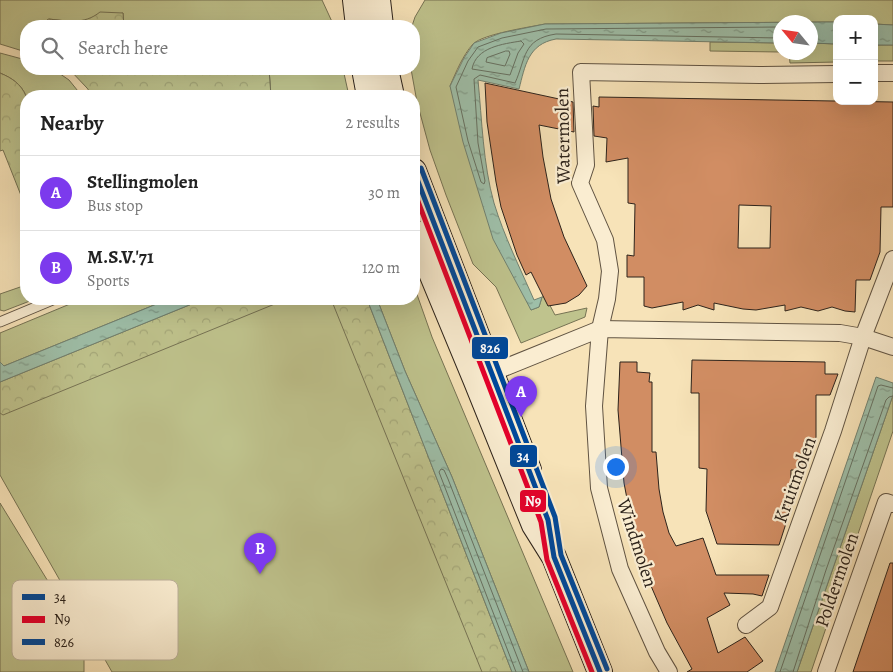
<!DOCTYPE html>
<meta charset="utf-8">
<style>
body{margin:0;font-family:Alegreya,serif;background:#f2f2f2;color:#222}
.controls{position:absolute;right:15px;top:15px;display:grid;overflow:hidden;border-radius:10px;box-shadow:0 5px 20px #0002}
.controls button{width:45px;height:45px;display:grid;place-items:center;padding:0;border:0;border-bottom:1px solid #e0e0e0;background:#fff;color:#222;font:25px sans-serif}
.compass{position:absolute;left:773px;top:15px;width:45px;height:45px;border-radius:50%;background:#fff;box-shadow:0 5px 20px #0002;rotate:299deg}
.you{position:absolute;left:615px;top:466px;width:18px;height:18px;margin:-12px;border:4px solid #fff;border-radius:50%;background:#1a73e8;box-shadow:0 0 0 8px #1a73e833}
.badge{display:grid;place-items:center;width:32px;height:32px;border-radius:50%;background:#7c3aed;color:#fff;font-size:16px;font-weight:700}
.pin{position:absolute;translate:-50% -41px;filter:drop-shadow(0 1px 2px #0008)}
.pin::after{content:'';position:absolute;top:26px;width:18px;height:15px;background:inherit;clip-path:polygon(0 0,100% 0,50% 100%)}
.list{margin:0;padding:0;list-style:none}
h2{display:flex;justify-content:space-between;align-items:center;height:65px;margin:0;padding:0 20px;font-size:21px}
h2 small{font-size:16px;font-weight:400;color:#767676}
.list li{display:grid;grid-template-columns:32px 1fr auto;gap:15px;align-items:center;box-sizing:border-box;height:75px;padding:0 20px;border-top:1px solid #e0e0e0}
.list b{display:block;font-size:19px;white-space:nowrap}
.list p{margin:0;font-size:16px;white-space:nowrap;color:#767676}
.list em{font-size:16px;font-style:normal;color:#767676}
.icon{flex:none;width:28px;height:28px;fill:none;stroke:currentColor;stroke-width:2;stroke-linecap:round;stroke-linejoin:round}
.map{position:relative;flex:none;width:893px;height:672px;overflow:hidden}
.search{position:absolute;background:#fff;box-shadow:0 5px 20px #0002;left:20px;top:20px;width:400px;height:55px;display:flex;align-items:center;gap:12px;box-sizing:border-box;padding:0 18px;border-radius:20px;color:#767676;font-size:19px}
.panel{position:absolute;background:#fff;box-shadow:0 5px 20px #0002;left:20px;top:90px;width:400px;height:215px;border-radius:20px}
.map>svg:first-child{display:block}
.grass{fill:#bfc38d;stroke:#767354}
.forest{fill:url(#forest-crowns);stroke:#767354}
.water{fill:url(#water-ripples);stroke:#718170}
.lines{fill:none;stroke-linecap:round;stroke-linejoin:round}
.shore{stroke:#667162;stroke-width:1}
.building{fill:#d18d63;stroke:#2d231b;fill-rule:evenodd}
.lane-casing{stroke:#605342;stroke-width:11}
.street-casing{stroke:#605342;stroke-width:18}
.secondary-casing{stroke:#2d231b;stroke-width:26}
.lane{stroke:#faedd1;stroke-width:9}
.street{stroke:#faedd1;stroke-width:16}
.secondary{stroke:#faedd1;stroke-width:24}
.bus-1-casing{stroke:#faedd1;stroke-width:9}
.bus-2-casing{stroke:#faedd1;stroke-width:9}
.bus-3-casing{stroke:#faedd1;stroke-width:9}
.bus-1{stroke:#004899;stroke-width:5}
.bus-2{stroke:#e4002b;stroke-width:5}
.bus-3{stroke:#004899;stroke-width:5}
.labels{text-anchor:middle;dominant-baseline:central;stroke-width:4.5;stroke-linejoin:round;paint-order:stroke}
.street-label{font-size:19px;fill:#2d231b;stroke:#faedd1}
.key{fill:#faedd1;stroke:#bcb09a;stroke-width:1}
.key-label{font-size:14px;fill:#2d231b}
.line-badge{stroke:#faedd1;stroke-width:2}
.badge-label{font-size:14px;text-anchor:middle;font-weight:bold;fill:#fff}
</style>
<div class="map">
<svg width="893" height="672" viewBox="0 0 893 672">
<defs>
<pattern id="forest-crowns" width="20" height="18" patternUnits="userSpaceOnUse" patternTransform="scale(1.25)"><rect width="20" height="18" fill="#bfc38d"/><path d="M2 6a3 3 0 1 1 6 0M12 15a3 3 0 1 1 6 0" fill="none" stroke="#a4a779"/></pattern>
<pattern id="water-ripples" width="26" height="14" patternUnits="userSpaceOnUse" patternTransform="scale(1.25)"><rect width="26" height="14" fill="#9ebfa9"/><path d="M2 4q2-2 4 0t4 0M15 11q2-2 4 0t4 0" fill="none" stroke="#819b89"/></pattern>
</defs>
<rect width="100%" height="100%" fill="#f7e3b8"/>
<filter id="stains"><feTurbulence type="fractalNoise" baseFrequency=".004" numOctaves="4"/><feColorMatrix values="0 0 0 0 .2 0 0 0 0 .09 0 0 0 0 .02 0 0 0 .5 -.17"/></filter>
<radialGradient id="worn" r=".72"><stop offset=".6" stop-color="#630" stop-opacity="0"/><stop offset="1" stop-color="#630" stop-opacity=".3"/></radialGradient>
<g class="grass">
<polygon points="0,0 322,0 334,26 218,26 207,24 195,26 124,26 123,13 76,22 49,19 43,26 26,26 26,52 0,44"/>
<path d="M425,0H893V25L874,24V19H837V22L545,24C530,27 483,34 473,44C463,55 456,72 450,86L527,300L531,310L539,307L542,297L545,296L555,315L587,308L585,317L521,343L496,287L473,264L446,195L430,150L417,102L411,69H414V26H412L415,17Z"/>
<polygon points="710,42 780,43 780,52 710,51"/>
<polygon points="811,43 837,44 837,62 790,63 789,53 810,52"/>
<rect x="874" y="45" width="19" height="16"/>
<path d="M0,53L26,60V69H53L69,80L82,96H26C21,84 12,78 0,73Z"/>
<polygon points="269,69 343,69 349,96 271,96"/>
<polygon points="26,285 26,299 35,299 4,311 0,310 0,294"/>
<polygon points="414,286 432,337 573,672 529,672 452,477 405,371 377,299 414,299"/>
<polygon points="82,299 169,299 4,366 0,362 0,333"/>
<polygon points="226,299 361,299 501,672 112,672 0,475 0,398"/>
<polygon points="893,395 893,431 811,672 797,672"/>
<polygon points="0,503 84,640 84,672 0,672"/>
</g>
<g class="forest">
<path d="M100,12L123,13L124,26H43L48,19C67,21 84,25 100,12Z"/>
<polygon points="69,69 269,69 271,96 93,96 87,88"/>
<path d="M0,73C12,78 21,84 26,96V208L3,150L0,151Z"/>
<polygon points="204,299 287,299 3,415 0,413 0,382"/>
<polygon points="331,299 367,299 512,672 482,672"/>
</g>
<g class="water">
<path d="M780,22V43L556,39C528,44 525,66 519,89L478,80C482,120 483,164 494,203C504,236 520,268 534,300L542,297L539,307L531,310L493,239L463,142L450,86L464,58L474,43L501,33L545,24L822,22H837V44L811,43L810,22Z"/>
<polygon points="874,24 893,25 893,45 874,45"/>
<polygon points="169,299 204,299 0,382 0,362 4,366"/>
<polygon points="367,299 377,299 405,371 452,477 529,672 512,672"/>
<polygon points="876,377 893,383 893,395 797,672 775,672"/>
</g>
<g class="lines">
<g class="shore">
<path d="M780,27L546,29L502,38L478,47L468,61L456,87L468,141L481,182L484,184L485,181L478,143L474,79L480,75L515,83C526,59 522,39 556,34L780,38"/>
<path d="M521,41L524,44L518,53L510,75L472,69C476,47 503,44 521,41Z"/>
<polygon points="506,51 509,51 510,54 505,66 486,62 487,58"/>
<polyline points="516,672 439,472 441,469 444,470 448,479 523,672"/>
<polyline points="780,672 878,386 881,385 893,388"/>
<polyline points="793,672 826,570 886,400 889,397 893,396"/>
</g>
</g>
<g class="building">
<polygon points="485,83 573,102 574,132 539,125 543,157 551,199 564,237 587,286 579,295 566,303 548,306 531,272 526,275 517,255 501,207 496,182 487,122"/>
<path d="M599,97L893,102V207H881L880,252L870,280H856L855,312L845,311L832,307L818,311L801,307L785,311V305L756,310L743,309L714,303V310L698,305L683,310V302L652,308L644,306V277H627V255L634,256L635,204L628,203V158L606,162L607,138L594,136L593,106L599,107ZM739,205L771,206L770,248H738Z"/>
<polygon points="692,360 825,362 825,374 838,374 830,395 816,395 816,437 805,470 791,470 790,511 779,545 717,544 706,511 707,469 699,468 699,393 691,393"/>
<polygon points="620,362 637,362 637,372 650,373 649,382 652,382 652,452 656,452 659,489 663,512 669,533 676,546 703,538 716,575 769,575 762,596 753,594 724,593 730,605 707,618 718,653 745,637 763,661 747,672 687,672 692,669 667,623 648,579 633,530 624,483 618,410"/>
<polygon points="890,563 893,563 893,672 853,672"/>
</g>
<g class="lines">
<g class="lane-casing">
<polyline id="lane" points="0,322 55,299"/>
</g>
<g class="street-casing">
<g id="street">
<polyline points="874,73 893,73"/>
<polyline points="484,376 600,329 840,333 863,337 893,347"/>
<polyline points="746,625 770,607 833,431 863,337 893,259"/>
<polyline points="669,672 657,652 620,569 599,488 594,406 600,329 607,299 610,271 605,240 580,183 586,165 581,72 759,75 837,74"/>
<polyline points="826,672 886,502 893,504"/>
</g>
</g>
<g class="secondary-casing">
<g id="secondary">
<polyline points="355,0 358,26"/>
<polyline points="378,0 381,26"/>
<polyline points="364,69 369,96"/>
<polyline points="386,69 392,96"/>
<polyline points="414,171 529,470"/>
<polyline points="414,232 475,379 523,498 534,525 554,557 600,672"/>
</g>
</g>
<use href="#lane" class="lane"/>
<use href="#street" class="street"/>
<use href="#secondary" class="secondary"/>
<g class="bus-1-casing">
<polyline id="bus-1" points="414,171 548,520 554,557 600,672"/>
</g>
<g class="bus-2-casing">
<polyline id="bus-2" points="414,191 541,522 547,560 592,672"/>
</g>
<g class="bus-3-casing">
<polyline id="bus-3" points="421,168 555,517 561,555 607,669"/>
</g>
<use href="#bus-1" class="bus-1"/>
<use href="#bus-2" class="bus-2"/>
<use href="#bus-3" class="bus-3"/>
</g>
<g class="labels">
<g class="street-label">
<text transform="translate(563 136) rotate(-91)">Watermolen</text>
<text transform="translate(795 480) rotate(-70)">Kruitmolen</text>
<text transform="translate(637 543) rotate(72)">Windmolen</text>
<text transform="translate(837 580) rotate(-71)">Poldermolen</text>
</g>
</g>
<rect x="12" y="580" width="166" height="80" rx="8" class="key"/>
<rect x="22" y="594" width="23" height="6" fill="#004899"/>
<rect x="22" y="616" width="23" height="7" fill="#e4002b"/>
<rect x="22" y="639" width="23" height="6" fill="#004899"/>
<g class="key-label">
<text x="54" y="602">34</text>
<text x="54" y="624">N9</text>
<text x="54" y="647">826</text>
</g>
<g class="line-badge">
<rect x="471" y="336" width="38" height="24" rx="5" fill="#004899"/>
<rect x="509" y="444" width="29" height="24" rx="5" fill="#004899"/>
<rect x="519" y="489" width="28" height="24" rx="5" fill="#e4002b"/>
</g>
<g class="badge-label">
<text x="490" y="353">826</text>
<text x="523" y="461">34</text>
<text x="533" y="506">N9</text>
</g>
<rect width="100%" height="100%" filter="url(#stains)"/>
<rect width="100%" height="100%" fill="url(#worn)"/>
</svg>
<div class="controls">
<button>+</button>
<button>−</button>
</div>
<svg class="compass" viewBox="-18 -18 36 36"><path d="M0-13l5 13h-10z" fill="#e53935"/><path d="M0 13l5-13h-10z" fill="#767676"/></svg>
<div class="you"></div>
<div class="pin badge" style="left:521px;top:417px">A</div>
<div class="pin badge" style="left:260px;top:574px">B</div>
<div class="search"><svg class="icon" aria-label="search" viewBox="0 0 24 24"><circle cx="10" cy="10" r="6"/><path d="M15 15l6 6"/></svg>Search here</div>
<section class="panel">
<h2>Nearby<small>2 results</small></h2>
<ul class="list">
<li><span class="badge">A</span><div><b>Stellingmolen</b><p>Bus stop</p></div><em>30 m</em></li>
<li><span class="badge">B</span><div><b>M.S.V.'71</b><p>Sports</p></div><em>120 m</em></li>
</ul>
</section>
</div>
